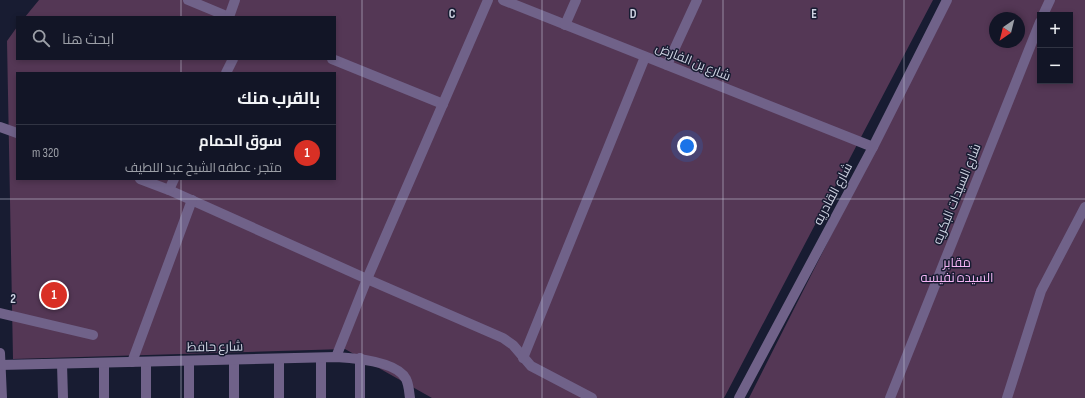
<!DOCTYPE html>
<html lang="ar">
<meta charset="utf-8">
<style>
body{margin:0;font-family:"Sofia Sans Condensed",Cairo,sans-serif;background:#1b1e2e;color:#f1f3f6;direction:rtl}
.controls{position:absolute;right:12px;top:12px;display:grid;overflow:hidden;border-radius:0px;box-shadow:0 2px 6px #0003}
.controls button{width:36px;height:36px;display:grid;place-items:center;padding:0;border:0;border-bottom:1px solid #313443;background:#121526;color:#f1f3f6;font:20px sans-serif}
.compass{position:absolute;left:989px;top:12px;width:36px;height:36px;border-radius:50%;background:#121526;box-shadow:0 2px 6px #0003;rotate:215deg}
.you{position:absolute;left:687px;top:146px;width:14px;height:14px;margin:-10px;border:3px solid #fff;border-radius:50%;background:#1a73e8;box-shadow:0 0 0 6px #1a73e833}
.badge{display:grid;place-items:center;width:26px;height:26px;border-radius:50%;background:#d93025;color:#fff;font-size:13px;font-weight:700}
.pin{position:absolute;translate:-50% -50%;border:2px solid #fff;box-shadow:0 1px 4px #0006}
.list{margin:0;padding:0;list-style:none}
h2{display:flex;justify-content:space-between;align-items:center;height:52px;margin:0;padding:0 16px;font-size:17px}
h2 small{font-size:13px;font-weight:400;color:#9c9fa7}
.list li{display:grid;grid-template-columns:26px 1fr auto;gap:12px;align-items:center;box-sizing:border-box;height:56px;padding:0 16px;border-top:1px solid #313443}
.list b{display:block;font-size:15px;white-space:nowrap}
.list p{margin:0;font-size:13px;white-space:nowrap;color:#9c9fa7}
.list em{font-size:13px;font-style:normal;color:#9c9fa7}
.icon{flex:none;width:22px;height:22px;fill:none;stroke:currentColor;stroke-width:2;stroke-linecap:round;stroke-linejoin:round}
.map{position:relative;flex:none;width:1085px;height:398px;overflow:hidden;direction:ltr}
.search{position:absolute;background:#121526;box-shadow:0 2px 6px #0003;left:16px;top:16px;width:320px;height:44px;display:flex;align-items:center;gap:10px;box-sizing:border-box;padding:0 14px;border-radius:0px;color:#9c9fa7;font-size:15px}
.panel{position:absolute;background:#121526;box-shadow:0 2px 6px #0003;left:16px;top:72px;width:320px;height:108px;border-radius:0px;direction:rtl}
.map>svg:first-child{display:block}
.green{fill:#543755;fill-rule:evenodd}
.lines{fill:none;stroke-linecap:round;stroke-linejoin:round}
.minor{stroke:#706289;stroke-width:10}
.grid{fill:none;stroke:#ced2e1;stroke-width:1;stroke-opacity:0.55}
.labels{text-anchor:middle;dominant-baseline:central;stroke-width:3;stroke-linejoin:round;paint-order:stroke}
.street-label{font-size:13px;fill:#ced2e1;stroke:#181c32}
.park-label{font-size:13px;fill:#f4b6f4;stroke:#181c32}
.grid-label{font-size:13px;text-anchor:middle;font-weight:bold;fill:#ced2e1;stroke:#181c32;stroke-width:3;stroke-linejoin:round;paint-order:stroke}
</style>
<div class="map">
<svg width="1085" height="398" viewBox="0 0 1085 398">
<rect width="100%" height="100%" fill="#181c32"/>
<g class="green">
<path d="M39,0H933L724,398H432L345,349L13,359L7,41L17,27V59H335V17H25ZM17,73H335V179H17Z"/>
<path d="M950,0H1085V398H749ZM1040,15H1070V81H1040ZM995,18H1019V42H995Z"/>
</g>
<g class="lines">
<g class="minor">
<polyline points="188,0 229,17"/>
<polyline points="503,0 873,147"/>
<polyline points="1043,15 1050,0"/>
<polyline points="229,17 235,0"/>
<polyline points="565,25 576,0"/>
<polyline points="332,59 443,104"/>
<polyline points="667,65 697,0"/>
<polyline points="226,73 233,59"/>
<polyline points="0,127 17,133"/>
<polyline points="140,179 169,190 367,279 503,338 513,345 531,366 592,398"/>
<polyline points="169,190 174,179"/>
<polyline points="0,313 93,335"/>
<polyline points="0,353 2,398"/>
<polyline points="336,357 367,279 488,0"/>
<polyline points="321,358 321,398"/>
<polyline points="360,358 360,398"/>
<polyline points="523,358 645,57"/>
<polyline points="279,359 279,398"/>
<polyline points="234,360 234,398"/>
<polyline points="189,361 189,398"/>
<polyline points="132,362 192,200"/>
<polyline points="146,362 146,398"/>
<polyline points="104,363 104,398"/>
<polyline points="62,364 63,398"/>
<path d="M0,365L336,357C354,358 397,361 406,379C409,385 409,392 410,398"/>
<polyline points="739,398 873,147 947,0"/>
<polyline points="890,398 1040,22"/>
<polyline points="1007,398 1041,291 1085,207"/>
</g>
</g>
<path class="grid" d="M181,0V17M362,0V398M542,0V398M723,0V398M904,0V398M181,59V73M181,179V398M0,199H1085"/>
<g class="labels">
<g class="street-label">
<text transform="translate(693 62) rotate(22)">شارع بن الفارض</text>
<text transform="translate(833 194) rotate(-62)">شارع القادريه</text>
<text transform="translate(957 194) rotate(-68)">شارع السيدات البكريه</text>
<text transform="translate(215 347) rotate(-1)">شارع حافظ</text>
</g>
<g class="park-label">
<text x="957" y="263">مقابر<tspan x="957" dy="15">السيده نفيسه</tspan></text>
</g>
</g>
<g class="grid-label">
<text x="452" y="18">C</text>
<text x="633" y="18">D</text>
<text x="814" y="18">E</text>
<text x="13" y="303">2</text>
</g>
</svg>
<div class="controls">
<button>+</button>
<button>−</button>
</div>
<svg class="compass" viewBox="-18 -18 36 36"><path d="M0-13l5 13h-10z" fill="#e53935"/><path d="M0 13l5-13h-10z" fill="#9c9fa7"/></svg>
<div class="you"></div>
<div class="pin badge" style="left:54px;top:295px">1</div>
<div class="search"><svg class="icon" aria-label="search" viewBox="0 0 24 24"><circle cx="10" cy="10" r="6"/><path d="M15 15l6 6"/></svg>ابحث هنا</div>
<section class="panel">
<h2>بالقرب منك<small></small></h2>
<ul class="list">
<li><span class="badge">1</span><div><b>سوق الحمام</b><p>متجر · عطفه الشيخ عبد اللطيف</p></div><em>320 m</em></li>
</ul>
</section>
</div>
